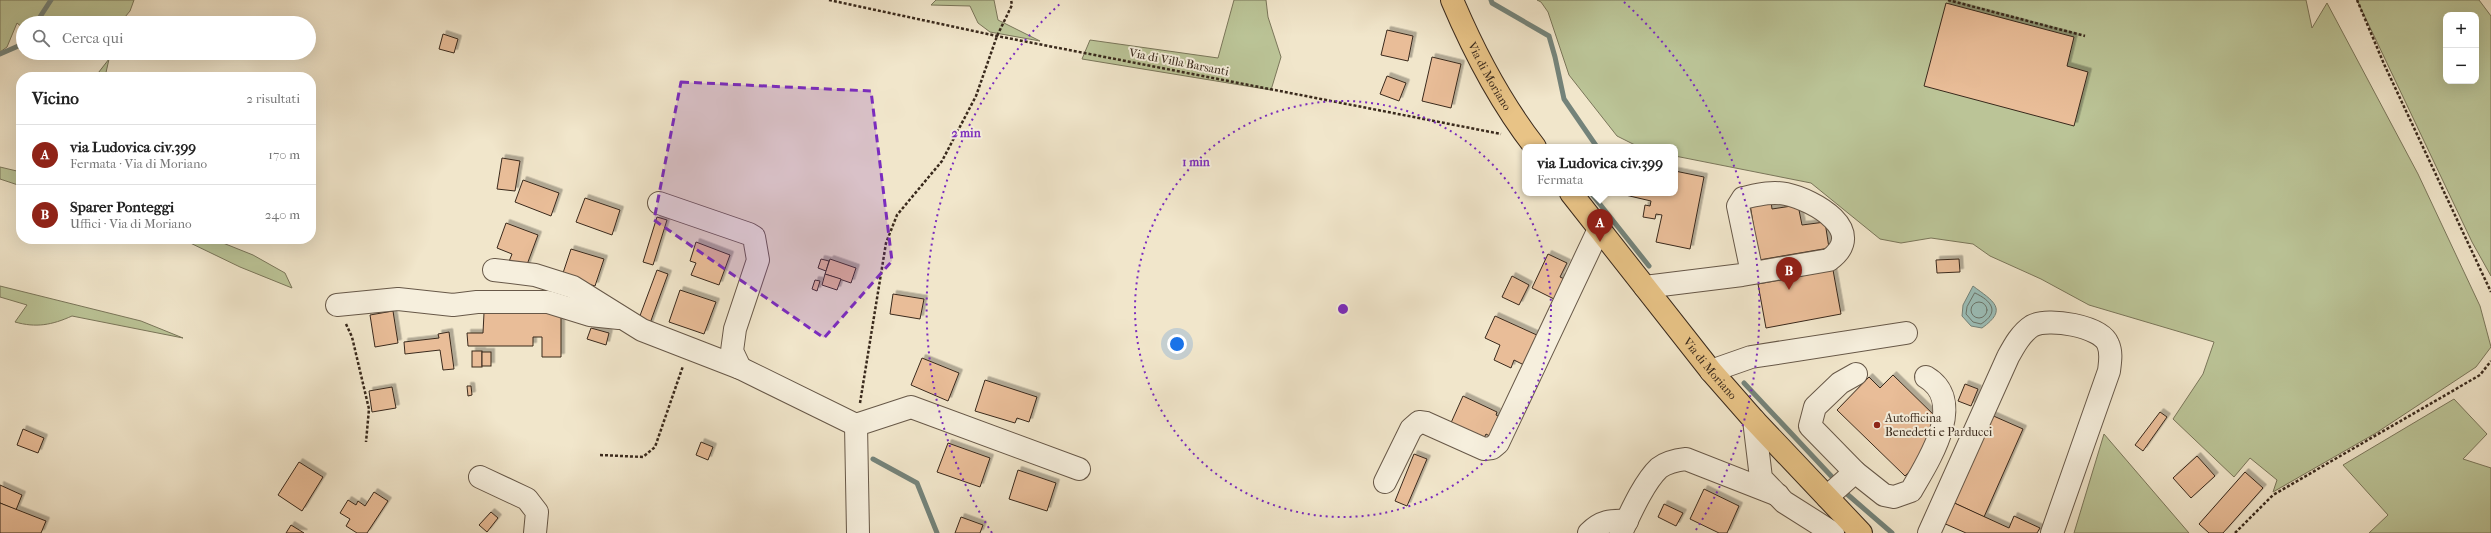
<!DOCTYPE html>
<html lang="it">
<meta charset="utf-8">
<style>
body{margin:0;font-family:"IM FELL French Canon",serif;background:#f6f6f6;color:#222}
.controls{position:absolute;right:12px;top:12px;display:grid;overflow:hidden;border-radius:8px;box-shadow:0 4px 16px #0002}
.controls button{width:36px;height:36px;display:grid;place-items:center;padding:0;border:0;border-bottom:1px solid #e0e0e0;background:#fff;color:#222;font:20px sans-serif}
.you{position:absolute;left:1177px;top:344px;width:14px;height:14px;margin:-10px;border:3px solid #fff;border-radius:50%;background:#1a73e8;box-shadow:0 0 0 6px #1a73e833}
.badge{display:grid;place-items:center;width:26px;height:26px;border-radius:50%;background:#8f2418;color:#fff;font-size:13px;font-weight:700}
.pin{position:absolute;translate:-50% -33px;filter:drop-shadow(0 1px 2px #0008)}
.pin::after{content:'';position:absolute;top:21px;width:14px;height:12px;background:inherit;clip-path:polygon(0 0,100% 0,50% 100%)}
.popup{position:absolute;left:1522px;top:144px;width:156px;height:52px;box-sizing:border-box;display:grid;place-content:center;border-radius:8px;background:#fff;filter:drop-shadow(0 1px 3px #0005);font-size:13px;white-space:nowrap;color:#767676}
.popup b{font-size:15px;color:#222}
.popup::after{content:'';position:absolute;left:50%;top:100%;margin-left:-8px;border:8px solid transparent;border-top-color:#fff}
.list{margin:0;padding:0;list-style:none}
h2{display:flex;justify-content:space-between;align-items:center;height:52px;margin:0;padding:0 16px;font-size:17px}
h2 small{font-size:13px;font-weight:400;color:#767676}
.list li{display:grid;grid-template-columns:26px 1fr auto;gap:12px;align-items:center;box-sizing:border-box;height:60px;padding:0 16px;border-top:1px solid #e0e0e0}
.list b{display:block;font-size:15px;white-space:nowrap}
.list p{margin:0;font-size:13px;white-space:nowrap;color:#767676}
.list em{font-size:13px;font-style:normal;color:#767676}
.icon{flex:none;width:22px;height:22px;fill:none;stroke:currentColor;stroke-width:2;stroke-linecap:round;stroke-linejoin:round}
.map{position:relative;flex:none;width:2491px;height:533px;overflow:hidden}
.search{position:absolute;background:#fff;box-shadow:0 4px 16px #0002;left:16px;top:16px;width:300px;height:44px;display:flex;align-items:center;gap:10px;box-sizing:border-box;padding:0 14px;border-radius:22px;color:#767676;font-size:15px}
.panel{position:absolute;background:#fff;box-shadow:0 4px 16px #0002;left:16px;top:72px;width:300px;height:172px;border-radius:16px}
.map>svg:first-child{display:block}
.green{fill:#bbc497;stroke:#7a765a;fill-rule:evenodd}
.water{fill:#9bbfb9;stroke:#74837a}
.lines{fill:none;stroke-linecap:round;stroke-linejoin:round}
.shore{stroke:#6a746a;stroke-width:1}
.stream{stroke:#74837a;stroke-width:5}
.building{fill:#e9bd98;stroke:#39291c;filter:url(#shadow)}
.minor-casing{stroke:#675848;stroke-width:24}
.major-casing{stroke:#39291c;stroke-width:24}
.path{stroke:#39291c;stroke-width:2.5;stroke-dasharray:3 2;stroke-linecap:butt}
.minor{stroke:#f6efdd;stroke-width:22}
.major{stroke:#e8c386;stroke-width:22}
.marked{fill:#7b2cbf;fill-opacity:0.2;stroke:#7b2cbf;stroke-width:3;stroke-dasharray:8 5;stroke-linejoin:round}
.ring{fill:none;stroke:#7b2cbf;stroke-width:2;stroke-dasharray:2 4}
.poi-dot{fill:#8f2418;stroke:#f6efdd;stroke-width:1.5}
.labels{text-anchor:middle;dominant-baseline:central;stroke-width:4;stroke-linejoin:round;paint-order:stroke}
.street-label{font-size:12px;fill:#39291c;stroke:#f6efdd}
.poi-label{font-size:12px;fill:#39291c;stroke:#f6efdd;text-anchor:start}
.centre{fill:#7b2cbf;stroke:#f6efdd;stroke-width:2}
.ring-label{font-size:12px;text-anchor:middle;font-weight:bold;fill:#7b2cbf;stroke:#f6efdd;stroke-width:4;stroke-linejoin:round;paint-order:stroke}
</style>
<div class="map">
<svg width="2491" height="533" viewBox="0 0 2491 533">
<defs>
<filter id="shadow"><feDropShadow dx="3.5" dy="-3.5" stdDeviation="0" flood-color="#0004"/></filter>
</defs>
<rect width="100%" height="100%" fill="#f1e6cb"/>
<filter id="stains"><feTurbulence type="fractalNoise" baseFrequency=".005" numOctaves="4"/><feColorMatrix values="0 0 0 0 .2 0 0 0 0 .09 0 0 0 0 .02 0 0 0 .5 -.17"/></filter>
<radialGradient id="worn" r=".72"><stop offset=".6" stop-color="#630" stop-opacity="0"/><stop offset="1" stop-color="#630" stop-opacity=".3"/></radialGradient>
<g class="green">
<polygon points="0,0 134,0 130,11 120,23 23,23 23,28 17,23 7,47 0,52"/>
<polygon points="936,0 994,0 998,20 1040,41 990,32 978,23 970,6 931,5"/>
<polygon points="1234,0 1266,0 1268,17 1281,57 1271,90 1082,59 1090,40 1218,58"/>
<polygon points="1537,0 2306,0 2312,28 2327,3 2418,174 2480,306 2491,347 2476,367 2376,433 2273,492 2277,480 2250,458 2234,477 2173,419 2203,374 2214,342 2089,305 2041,279 1990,256 1973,244 1931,238 1901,243 1880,239 1811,183 1675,156 1675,147 1639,147 1617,136 1569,75 1548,12 1541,2"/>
<path d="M2357,0H2479L2491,16V276L2472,242ZM2446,15H2476V81H2446Z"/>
<polygon points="109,59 105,77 95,77"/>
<polygon points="0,167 21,172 21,186 0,179"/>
<polygon points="182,239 213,239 253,255 285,273 292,288 240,267"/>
<path d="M0,286L141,321L183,338L72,316C52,325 36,328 15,322L27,305L0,297Z"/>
<polygon points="2454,399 2487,434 2463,459 2491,468 2491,533 2369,533 2388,515 2343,465"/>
<polygon points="2104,434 2189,533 2074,533"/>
</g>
<path class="water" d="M1973,286C1993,301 2009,309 1982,328L1971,326L1962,316L1963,305Z"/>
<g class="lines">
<g class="shore">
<path d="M1975,293C1992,301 2000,312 1981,324L1973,322L1966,314L1967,307Z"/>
<circle cx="1979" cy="310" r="8"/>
</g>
<g class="stream">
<polyline points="1491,0 1492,3 1549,36 1555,57 1564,99 1597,147"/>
<polyline points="36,23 51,0"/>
<polyline points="0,54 23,44"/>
<polyline points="1591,193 1649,266"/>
<polyline points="1744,383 1834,479"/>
<polyline points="873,459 917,483 937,533"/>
<polyline points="1847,494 1892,533"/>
</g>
</g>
<g class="building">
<polygon points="1946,3 2074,37 2067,66 2088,72 2074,126 1924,86"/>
<polygon points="1387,30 1413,36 1408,61 1381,55"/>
<polygon points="443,34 458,39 454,53 439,49"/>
<polygon points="1432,57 1461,64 1451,108 1422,101"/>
<polygon points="1387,76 1406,83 1399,101 1380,94"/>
<polygon points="502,158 520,161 515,191 497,189"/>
<polygon points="1675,171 1704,177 1690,249 1656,242 1662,215 1656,214 1655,219 1643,217 1645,205 1650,206 1651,201 1621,194 1675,193"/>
<polygon points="523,180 559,193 551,216 515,202"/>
<polygon points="585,198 620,210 612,235 576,222"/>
<polygon points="1771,201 1772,209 1798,205 1802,225 1825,222 1829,248 1759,260 1750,204"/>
<polygon points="657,217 667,220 653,265 643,262"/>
<polygon points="506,223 538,235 525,270 508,264 512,254 497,248"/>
<polygon points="696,242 730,255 719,285 691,275 696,263 690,261"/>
<polygon points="571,249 604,259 595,286 562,276"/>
<polygon points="1548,254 1567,263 1560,277 1571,282 1562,303 1532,288"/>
<polygon points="821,259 829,261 826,271 818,268"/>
<polygon points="830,259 856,268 851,283 825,274"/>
<polygon points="1959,259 1960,272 1937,273 1936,260"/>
<polygon points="657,270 668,274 649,326 638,321"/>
<polygon points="1833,270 1841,314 1766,328 1758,284"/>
<polygon points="825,274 841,279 837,290 822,285"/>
<polygon points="1512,276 1529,285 1519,305 1502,297"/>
<polygon points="815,280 820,281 817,291 812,289"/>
<polygon points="680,290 716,302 704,334 669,322"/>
<polygon points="893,294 924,299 920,319 890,314"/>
<polygon points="393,311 398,343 375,347 370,315"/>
<polygon points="561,312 561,357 542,357 542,337 533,337 533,346 468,346 467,333 483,333 484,313"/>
<polygon points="1495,316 1539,336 1526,366 1514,360 1511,368 1494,360 1500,345 1485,338"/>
<polygon points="591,328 609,333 606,345 587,339"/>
<polygon points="449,332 454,369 443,370 440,350 405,354 404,342 439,338 438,334"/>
<rect x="472" y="351" width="10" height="16"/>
<rect x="482" y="352" width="9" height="14"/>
<polygon points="922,358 959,373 948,401 911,385"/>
<polygon points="1893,375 1938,419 1925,432 1937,443 1905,476 1837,410 1869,377 1880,388"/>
<polygon points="985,380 1037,397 1029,422 1017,418 1015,423 975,411"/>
<polygon points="1965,384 1978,389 1971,406 1958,401"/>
<polygon points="467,386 471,386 472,395 468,396"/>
<polygon points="392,387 396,408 372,412 369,391"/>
<polygon points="1463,396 1497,412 1496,415 1504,419 1495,439 1486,434 1483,440 1450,425"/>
<polygon points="2160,412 2167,417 2143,451 2135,445"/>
<polygon points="1989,414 2023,429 1984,517 1950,501"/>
<polygon points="23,429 44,438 38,453 17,445"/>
<polygon points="701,442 713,447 708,460 696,455"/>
<polygon points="948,443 990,458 980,487 937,472"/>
<polygon points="1414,454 1427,459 1407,506 1395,501"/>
<polygon points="2197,456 2215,476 2191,498 2173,478"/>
<polygon points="299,462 323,477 302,511 278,495"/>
<polygon points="1018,470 1056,483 1047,511 1009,499"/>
<polygon points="2245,472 2263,488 2223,533 2209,533 2199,524"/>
<polygon points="0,485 22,495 16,510 0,503"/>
<polygon points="1704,489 1739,506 1727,533 1719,533 1690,519"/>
<polygon points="374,492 388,501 367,533 357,533 346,526 350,519 340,513 348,500 356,505 358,501 365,506"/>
<polygon points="1950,501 2009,528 2014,516 2040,528 2037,533 1966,533 1941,522"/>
<polygon points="0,503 46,521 41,533 0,533"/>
<polygon points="1664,504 1683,513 1676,526 1658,517"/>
<polygon points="491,512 498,518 487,532 479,525"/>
<polygon points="961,517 983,525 980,533 955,533"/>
<polygon points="291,525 304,533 286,533"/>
</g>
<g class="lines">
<g class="minor-casing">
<g id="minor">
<polyline points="659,203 749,234 754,237 758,260 735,329 732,351 740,368"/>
<polyline points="494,270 535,275 573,287 642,330 740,368 856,425"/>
<path d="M1645,287L1742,275L1829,260C1869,231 1814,200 1786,194C1771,191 1757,195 1743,198L1738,206L1752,273"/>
<polyline points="337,305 398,299 453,305 477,302 548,302 590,315 619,318"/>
<polyline points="1711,371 1751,357 1906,333"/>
<polyline points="1754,420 1761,478 1784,502 1833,533"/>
<path d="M1855,472L1884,495L1894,497L1911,491C1927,463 1968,402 1926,377"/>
<polyline points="480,477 527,499 537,512 535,533"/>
<polyline points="1385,482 1411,429 1419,422 1426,423 1484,449 1492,448 1498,443 1599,229"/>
<polyline points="1827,497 1855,472 1810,426 1815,407 1840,383 1856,374"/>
<polyline points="858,533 856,425 911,407 1079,469"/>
<path d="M1589,533C1601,521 1611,520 1627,521"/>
<path d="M1621,533C1630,514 1644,482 1659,468C1667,462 1677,460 1686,459L1778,495"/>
<path d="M1929,533L2008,357C2014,346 2021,333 2032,326C2048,317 2101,326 2108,344C2112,353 2110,362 2109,371L2052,533"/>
</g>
</g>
<g class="major-casing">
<g id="major">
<path id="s1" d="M1452,0C1474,52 1500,102 1535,147"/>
<path id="s2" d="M1571,193L1711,371L1754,420L1861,533"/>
</g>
</g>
<g class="path">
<polyline points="829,0 997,36 1501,134"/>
<polyline points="1948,0 2085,36"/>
<polyline points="2357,0 2384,64 2491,292"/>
<polyline points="346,324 352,337 369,409 366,442"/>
<polyline points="860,403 886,243 897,215 942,161 976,96 997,36 1012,5 1011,0"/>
<polyline points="600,455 643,457 655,447 683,366"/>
<polyline points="2235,533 2273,495 2480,375 2491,361"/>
</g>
<use href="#minor" class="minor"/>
<use href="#major" class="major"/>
</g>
<path class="marked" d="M681,82L871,91L892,261L824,338L654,220Z"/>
<g class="ring">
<circle cx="1343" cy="309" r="208"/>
<path d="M992 533A416 416 0 0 1 1062 2M1624 2A416 416 0 0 1 1694 533"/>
</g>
<circle class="poi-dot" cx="1877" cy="425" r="4"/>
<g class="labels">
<g class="street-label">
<text transform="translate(1179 62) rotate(11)">Via di Villa Barsanti</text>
<text stroke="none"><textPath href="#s1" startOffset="85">Via di Moriano</textPath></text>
<text stroke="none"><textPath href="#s2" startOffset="224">Via di Moriano</textPath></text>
</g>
<g class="poi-label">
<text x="1885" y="418">Autofficina<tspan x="1885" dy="14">Benedetti e Parducci</tspan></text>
</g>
</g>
<circle cx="1343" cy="309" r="6" class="centre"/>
<g class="ring-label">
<text x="966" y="137">2 min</text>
<text x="1196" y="166">1 min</text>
</g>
<rect width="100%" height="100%" filter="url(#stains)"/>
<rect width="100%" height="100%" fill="url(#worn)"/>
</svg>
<div class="controls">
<button>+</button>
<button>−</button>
</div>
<div class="you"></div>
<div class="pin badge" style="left:1600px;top:242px">A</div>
<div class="popup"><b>via Ludovica civ.399</b>Fermata</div>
<div class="pin badge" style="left:1789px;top:290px">B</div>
<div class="search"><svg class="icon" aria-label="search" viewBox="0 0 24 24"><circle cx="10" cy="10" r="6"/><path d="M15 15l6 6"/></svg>Cerca qui</div>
<section class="panel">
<h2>Vicino<small>2 risultati</small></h2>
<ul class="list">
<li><span class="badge">A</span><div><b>via Ludovica civ.399</b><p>Fermata · Via di Moriano</p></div><em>170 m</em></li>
<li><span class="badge">B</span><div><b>Sparer Ponteggi</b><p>Uffici · Via di Moriano</p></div><em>240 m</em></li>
</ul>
</section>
</div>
